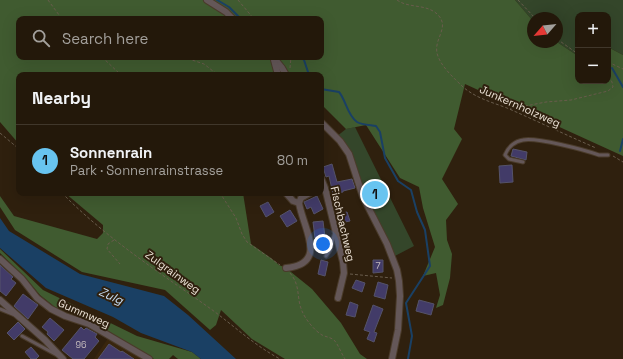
<!DOCTYPE html>
<meta charset="utf-8">
<style>
body{margin:0;font-family:"Space Grotesk",sans-serif;background:#2b2113;color:#f1f3f6}
.controls{position:absolute;right:12px;top:12px;display:grid;overflow:hidden;border-radius:8px;box-shadow:0 4px 16px #0002}
.controls button{width:36px;height:36px;display:grid;place-items:center;padding:0;border:0;border-bottom:1px solid #40372b;background:#23180a;color:#f1f3f6;font:20px sans-serif}
.compass{position:absolute;left:527px;top:12px;width:36px;height:36px;border-radius:50%;background:#23180a;box-shadow:0 4px 16px #0002;rotate:242deg}
.you{position:absolute;left:323px;top:244px;width:14px;height:14px;margin:-10px;border:3px solid #fff;border-radius:50%;background:#1a73e8;box-shadow:0 0 0 6px #1a73e833}
.badge{display:grid;place-items:center;width:26px;height:26px;border-radius:50%;background:#68c4f0;color:#111;font-size:13px;font-weight:700}
.pin{position:absolute;translate:-50% -50%;border:2px solid #fff;box-shadow:0 1px 4px #0006}
.list{margin:0;padding:0;list-style:none}
h2{display:flex;justify-content:space-between;align-items:center;height:52px;margin:0;padding:0 16px;font-size:17px}
h2 small{font-size:13px;font-weight:400;color:#a3a09c}
.list li{display:grid;grid-template-columns:26px 1fr auto;gap:12px;align-items:center;box-sizing:border-box;height:72px;padding:0 16px;border-top:1px solid #40372b}
.list b{display:block;font-size:15px;white-space:nowrap}
.list p{margin:0;font-size:13px;white-space:nowrap;color:#a3a09c}
.list em{font-size:13px;font-style:normal;color:#a3a09c}
.icon{flex:none;width:22px;height:22px;fill:none;stroke:currentColor;stroke-width:2;stroke-linecap:round;stroke-linejoin:round}
.map{position:relative;flex:none;width:623px;height:359px;overflow:hidden}
.search{position:absolute;background:#23180a;box-shadow:0 4px 16px #0002;left:16px;top:16px;width:308px;height:44px;display:flex;align-items:center;gap:10px;box-sizing:border-box;padding:0 14px;border-radius:8px;color:#a3a09c;font-size:15px}
.panel{position:absolute;background:#23180a;box-shadow:0 4px 16px #0002;left:16px;top:72px;width:308px;height:124px;border-radius:8px}
.map>svg:first-child{display:block}
.built{fill:#39260d}
.green{fill:#34462a}
.forest{fill:#405b30;fill-rule:evenodd}
.water{fill:#1a4064}
.lines{fill:none;stroke-linecap:round;stroke-linejoin:round}
.stream{stroke:#1a4064;stroke-width:2}
.building{fill:#423b68;stroke:#55536a}
.service-casing{stroke:#4a3b2a;stroke-width:5}
.minor-casing{stroke:#4a3b2a;stroke-width:8}
.path{stroke:#695c4c;stroke-width:1;stroke-dasharray:3 2;stroke-linecap:butt}
.service{stroke:#645758;stroke-width:3}
.minor{stroke:#645758;stroke-width:6}
.labels{text-anchor:middle;dominant-baseline:central;stroke-width:4;stroke-linejoin:round;paint-order:stroke}
.number-label{font-size:9px;fill:#c2b9bb}
.street-label{font-size:11px;fill:#ede3d7;stroke:#2f200e}
.water-label{font-size:12px;font-style:italic;fill:#c8e0f8;stroke:#2f200e}
</style>
<div class="map">
<svg width="623" height="359" viewBox="0 0 623 359">
<rect width="100%" height="100%" fill="#2f200e"/>
<polygon class="built" points="111,334 147,359 94,359"/>
<g class="green">
<polygon points="515,0 623,0 623,55 608,47 608,15 578,15 578,56 557,42 557,18 533,18 533,21"/>
<polygon points="355,127 414,246 393,257 373,218 351,159 336,137 346,129"/>
</g>
<g class="forest">
<path d="M0,0H515L533,21V42H557L578,56V81H608V47L623,55V156L465,84L454,129L462,139L442,179L458,204L446,220L447,240L452,254L450,278L443,305L436,308L440,295L436,273L423,276L435,247L423,208L419,187L400,178L366,125L346,129L321,104V75H19V144L0,122ZM19,19H321V57H19Z"/>
<polygon points="65,193 243,193 251,244 271,258 279,265 286,268 312,289 341,323 360,354 367,359 285,359 252,339 221,310 216,325 210,330 165,290 82,272 15,230 0,207 0,196 14,216 97,239 103,233 103,225"/>
<polygon points="0,249 43,290 137,336 192,352 201,359 178,359 173,355 169,359 154,359 92,321 55,307 40,295 25,277 0,253"/>
</g>
<polygon class="water" points="0,218 9,231 80,274 164,296 188,315 236,359 201,359 192,352 141,333 113,317 46,288 0,248"/>
<g class="lines">
<g class="stream">
<polyline points="217,0 229,7 241,19"/>
<polyline points="301,57 304,60 309,75"/>
<polyline points="612,68 623,87"/>
<path d="M321,89L339,92C346,100 347,115 357,122C362,125 371,125 376,126L380,132L385,158L398,181L411,190L417,212L425,230L430,266L406,303L412,336L408,359"/>
<polyline points="620,151 623,139"/>
</g>
</g>
<g class="building">
<polygon points="513,149 527,152 526,160 511,156"/>
<polygon points="332,164 337,182 352,179 355,188 343,191 343,192 333,194 329,176 326,177 323,167"/>
<polygon points="512,165 513,182 500,183 499,166"/>
<polygon points="317,196 323,209 314,214 311,207 307,209 304,202"/>
<polygon points="268,202 274,212 266,217 260,206"/>
<polygon points="290,210 297,221 287,227 280,216"/>
<polygon points="347,212 350,221 340,223 338,214"/>
<polygon points="323,221 325,237 315,238 313,222"/>
<polygon points="321,260 328,262 325,276 318,274"/>
<polygon points="373,260 383,260 383,272 373,273"/>
<polygon points="0,265 13,277 11,279 16,283 6,296 0,291"/>
<polygon points="356,280 365,283 362,292 352,288"/>
<polygon points="378,282 388,285 385,299 374,296"/>
<polygon points="23,294 38,305 28,319 14,306"/>
<polygon points="419,300 434,304 431,315 416,311"/>
<polygon points="350,302 358,305 355,317 346,315"/>
<polygon points="373,305 383,309 374,332 377,333 374,342 367,339 370,332 364,330"/>
<polygon points="50,318 64,330 54,341 47,334 48,332 42,327"/>
<polygon points="18,322 25,329 14,340 7,333"/>
<polygon points="81,327 84,330 86,328 97,334 95,337 99,341 84,359 73,359 62,350"/>
<polygon points="109,344 121,352 122,351 134,359 98,359"/>
<polygon points="31,347 39,356 36,359 31,359 25,352"/>
</g>
<g class="lines">
<g class="service-casing">
<g id="service">
<path d="M523,162L509,159L505,155C508,147 515,141 523,140C536,137 585,150 599,155H608"/>
<polyline points="326,256 330,250 335,232"/>
<polyline points="0,309 15,315"/>
<polyline points="22,336 57,355"/>
</g>
</g>
<g class="minor-casing">
<g id="minor">
<polyline points="207,0 226,12 233,19"/>
<polyline points="273,57 282,68 286,75"/>
<polyline points="274,60 278,75"/>
<polyline points="321,122 340,141 349,154 363,197 387,244 397,270 399,281 400,296 398,330 392,359"/>
<polyline points="321,178 325,188 343,262 344,273 338,298"/>
<polyline points="286,193 293,201 299,203"/>
<polyline points="0,259 22,279 37,298 51,309 65,316 89,324 149,359"/>
<path d="M286,268C329,264 303,228 299,203L301,198L310,193"/>
<polyline points="0,300 45,340 63,359"/>
</g>
</g>
<g class="path">
<polyline points="48,0 62,19"/>
<polyline points="238,0 254,19"/>
<path d="M397,0C409,9 428,3 439,16C449,28 434,39 437,53C440,66 454,78 463,87C476,98 491,102 507,108C537,121 566,135 596,148"/>
<polyline points="518,0 535,18"/>
<polyline points="557,39 578,54"/>
<polyline points="102,57 121,75"/>
<polyline points="183,57 204,64 218,75"/>
<polyline points="608,62 623,69"/>
<polyline points="290,68 291,57"/>
<polyline points="510,109 546,102 571,100 608,91 613,87 612,82 608,75"/>
<polyline points="0,133 19,149"/>
<polyline points="613,156 623,162"/>
<path d="M62,193C106,238 160,273 211,309C234,326 254,345 280,359"/>
<polyline points="219,193 222,196 236,218 242,234 247,242 280,265"/>
<polyline points="114,240 108,244 107,249 120,264"/>
<path d="M290,273C301,286 296,297 302,311C305,319 315,331 322,335C326,337 330,337 334,340C338,344 341,353 345,359"/>
<polyline points="350,274 392,278"/>
</g>
<use href="#service" class="service"/>
<use href="#minor" class="minor"/>
</g>
<g class="labels">
<g class="number-label">
<text x="378" y="266">7</text>
<text x="81" y="345">96</text>
</g>
<g class="street-label">
<text transform="translate(520 106) rotate(24)">Junkernholzweg</text>
<text transform="translate(343 224) rotate(77)">Fischbachweg</text>
<text transform="translate(173 272) rotate(36)">Zulgrainweg</text>
<text transform="translate(84 313) rotate(24)">Gummweg</text>
</g>
<g class="water-label">
<text transform="translate(111 296) rotate(24)">Zulg</text>
</g>
</g>
</svg>
<div class="controls">
<button>+</button>
<button>−</button>
</div>
<svg class="compass" viewBox="-18 -18 36 36"><path d="M0-13l5 13h-10z" fill="#e53935"/><path d="M0 13l5-13h-10z" fill="#a3a09c"/></svg>
<div class="you"></div>
<div class="pin badge" style="left:375px;top:194px">1</div>
<div class="search"><svg class="icon" aria-label="search" viewBox="0 0 24 24"><circle cx="10" cy="10" r="6"/><path d="M15 15l6 6"/></svg>Search here</div>
<section class="panel">
<h2>Nearby<small></small></h2>
<ul class="list">
<li><span class="badge">1</span><div><b>Sonnenrain</b><p>Park · Sonnenrainstrasse</p></div><em>80 m</em></li>
</ul>
</section>
</div>
